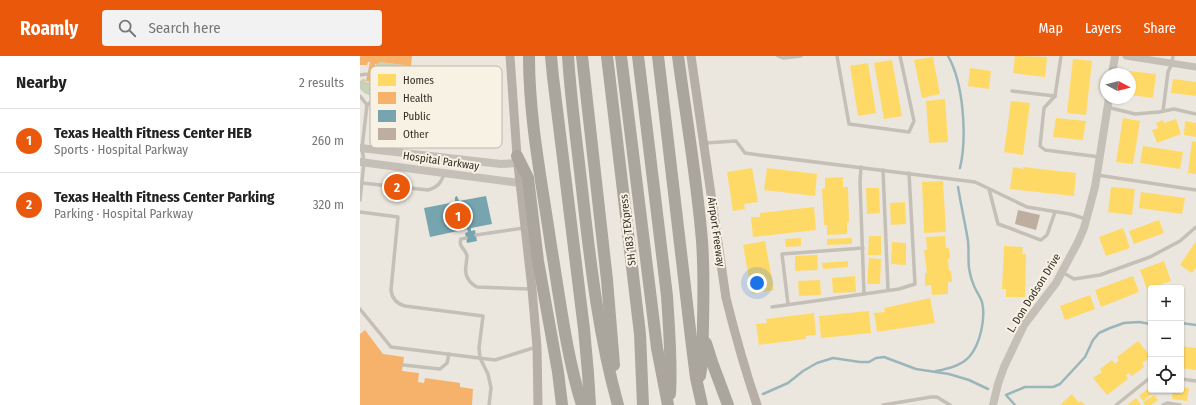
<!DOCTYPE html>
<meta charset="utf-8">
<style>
body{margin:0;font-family:"Fira Sans Condensed",sans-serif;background:#f2f2f2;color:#222}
.controls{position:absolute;right:12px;bottom:12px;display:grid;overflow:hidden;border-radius:4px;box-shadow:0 1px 3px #0004}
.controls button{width:36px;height:36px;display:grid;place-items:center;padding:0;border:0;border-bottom:1px solid #e0e0e0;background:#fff;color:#222;font:20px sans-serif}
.compass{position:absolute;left:740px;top:12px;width:36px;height:36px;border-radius:50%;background:#fff;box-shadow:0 1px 3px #0004;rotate:97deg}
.you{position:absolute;left:397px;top:227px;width:14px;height:14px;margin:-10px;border:3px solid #fff;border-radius:50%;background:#1a73e8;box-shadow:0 0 0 6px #1a73e833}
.badge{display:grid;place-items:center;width:26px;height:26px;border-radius:50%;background:#ea580c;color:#fff;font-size:13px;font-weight:700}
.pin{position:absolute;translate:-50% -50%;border:2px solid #fff;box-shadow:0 1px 4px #0006}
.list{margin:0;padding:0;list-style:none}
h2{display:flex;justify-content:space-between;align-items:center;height:52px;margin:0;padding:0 16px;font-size:17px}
h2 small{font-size:13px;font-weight:400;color:#767676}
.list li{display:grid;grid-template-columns:26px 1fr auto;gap:12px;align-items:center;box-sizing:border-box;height:64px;padding:0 16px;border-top:1px solid #e0e0e0}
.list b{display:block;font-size:15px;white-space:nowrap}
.list p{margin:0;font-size:13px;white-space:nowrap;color:#767676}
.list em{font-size:13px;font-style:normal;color:#767676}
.icon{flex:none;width:22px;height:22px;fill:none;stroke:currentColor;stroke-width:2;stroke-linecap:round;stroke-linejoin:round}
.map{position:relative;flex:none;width:836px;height:349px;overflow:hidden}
header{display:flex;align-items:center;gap:24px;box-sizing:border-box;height:56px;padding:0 20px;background:#ea580c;color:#fff}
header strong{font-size:19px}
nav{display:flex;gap:22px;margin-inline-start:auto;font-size:14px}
.search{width:280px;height:36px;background:#f2f2f2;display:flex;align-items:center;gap:10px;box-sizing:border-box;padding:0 14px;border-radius:4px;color:#767676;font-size:15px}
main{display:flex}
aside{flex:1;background:#fff}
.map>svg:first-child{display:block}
.green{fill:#c8d0b8}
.homes{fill:#ffd966}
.health{fill:#f6b26b}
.public{fill:#76a5af}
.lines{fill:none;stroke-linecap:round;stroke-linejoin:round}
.stream{stroke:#9bb6bb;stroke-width:2.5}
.building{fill:#beaea0}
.service{stroke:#c4bfb7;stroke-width:3.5}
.minor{stroke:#c4bfb7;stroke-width:7}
.tertiary{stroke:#c4bfb7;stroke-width:8}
.secondary{stroke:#b5afa8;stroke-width:9}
.motorway{stroke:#aaa59d;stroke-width:12}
.labels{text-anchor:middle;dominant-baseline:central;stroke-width:4;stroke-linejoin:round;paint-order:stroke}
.street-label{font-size:11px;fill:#342d26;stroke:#f8f2e5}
.key{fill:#f8f2e5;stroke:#bdb7ac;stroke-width:1}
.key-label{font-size:11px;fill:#342d26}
</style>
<header>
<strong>Roamly</strong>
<div class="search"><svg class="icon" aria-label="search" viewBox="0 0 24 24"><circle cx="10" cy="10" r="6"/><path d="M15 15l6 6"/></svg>Search here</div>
<nav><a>Map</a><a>Layers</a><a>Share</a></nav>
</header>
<main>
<aside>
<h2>Nearby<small>2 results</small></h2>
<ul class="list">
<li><span class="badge">1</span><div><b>Texas Health Fitness Center HEB</b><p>Sports · Hospital Parkway</p></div><em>260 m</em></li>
<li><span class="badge">2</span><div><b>Texas Health Fitness Center Parking</b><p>Parking · Hospital Parkway</p></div><em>320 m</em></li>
</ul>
</aside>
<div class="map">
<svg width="836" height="349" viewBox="0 0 836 349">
<rect width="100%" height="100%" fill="#ebe7de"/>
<g class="green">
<polygon points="20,6 50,10 49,15 43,14 42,27 29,25 25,18 28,14 23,11 21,16 18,15 18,12 15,12 16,8 18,8"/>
<path d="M3,23H5L6,26L14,27L15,25L19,28V32C11,41 8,41 0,33V25Z"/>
</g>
<g class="homes">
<polygon points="655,0 687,1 685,21 653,17"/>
<polygon points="573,1 580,38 562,42 554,4"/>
<polygon points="713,3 732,5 726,59 707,57"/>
<polygon points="532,4 542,60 524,63 514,7"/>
<polygon points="508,7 516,57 498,60 490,10"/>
<polygon points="610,12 631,15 629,33 608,30"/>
<polygon points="769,15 796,18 793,42 770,39"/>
<polygon points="813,23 836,26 836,40 811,37"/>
<polygon points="585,43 588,86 569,87 566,45"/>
<polygon points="651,45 670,47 663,99 644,96"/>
<polygon points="696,62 726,65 723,84 693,81"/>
<polygon points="763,62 780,65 773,108 756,106"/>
<polygon points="816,63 821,78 797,87 792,74 798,72 796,67 803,64 804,67"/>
<polygon points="825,65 836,67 836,81 824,79"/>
<polygon points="832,85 836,86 836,118 828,117"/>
<polygon points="783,90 823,96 820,113 780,107"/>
<polygon points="653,111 663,113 663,111 716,117 714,140 650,133"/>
<polygon points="392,112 398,146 384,148 385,153 373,155 367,116"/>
<polygon points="407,112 457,118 455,140 404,134"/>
<polygon points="483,121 483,131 488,131 489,166 487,166 487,178 467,179 467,169 464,169 462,133 465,132 465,122"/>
<polygon points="583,125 586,176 564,177 562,126"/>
<polygon points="751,131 775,133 772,159 748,156"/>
<polygon points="506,132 519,132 520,157 507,158"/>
<polygon points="781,136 825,142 822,158 779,152"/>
<polygon points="545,146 546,168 531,169 530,147"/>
<polygon points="454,151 456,174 393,181 391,161 400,161 400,157"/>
<polygon points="799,164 804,177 774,188 769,175"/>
<polygon points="763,172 770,192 746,200 739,181"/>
<polygon points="509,180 521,180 521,199 508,199"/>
<polygon points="585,180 586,192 589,192 590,203 588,203 589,215 591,215 592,226 588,226 588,238 572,239 571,229 565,230 565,217 567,217 564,194 567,194 566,181"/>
<polygon points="441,182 441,190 426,191 425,183"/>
<polygon points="492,182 492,188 467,189 467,183"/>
<polygon points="405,185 414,234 392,238 383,189"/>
<polygon points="836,185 836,212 832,217 820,209"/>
<polygon points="532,186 546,187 546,209 531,208"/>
<polygon points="644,190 663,191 662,198 666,198 665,241 646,241 646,233 642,233"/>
<polygon points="457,199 458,214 435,215 435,200"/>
<polygon points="509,202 521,203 520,228 507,228"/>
<polygon points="488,205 488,211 463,213 462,207"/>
<polygon points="804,205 811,225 787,233 780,214"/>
<polygon points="495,220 496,236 473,237 472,222"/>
<polygon points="773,220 779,236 741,251 735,234"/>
<polygon points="460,224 461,239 439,240 438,225"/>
<polygon points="730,239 735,253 705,264 700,250"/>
<polygon points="570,242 575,267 517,276 514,257 525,256 524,252"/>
<polygon points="509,255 511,277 461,282 459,260"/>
<polygon points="454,257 456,279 446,280 446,283 399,289 396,268 407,267 406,263"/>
<polygon points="778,285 791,301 782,307 784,311 772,320 769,317 766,319 768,323 747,339 733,322 742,316 740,313 752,304 755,308 759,304 757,301"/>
<polygon points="821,290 836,292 836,314 821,312"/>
<polygon points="791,330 791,334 795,334 795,335 783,345 779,340"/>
<polygon points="821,331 829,332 827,345 812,343 813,334 821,334"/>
<polygon points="712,338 719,347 721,345 725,349 700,349"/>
<polygon points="794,339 798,344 791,349 785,349 783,346"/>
<polygon points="776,342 781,349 767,349"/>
</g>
<g class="health">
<polygon points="0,0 52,0 51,10 20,6 18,8 15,8 14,26 6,25 10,6 8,6 7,9 0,9"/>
<polygon points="5,274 23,298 44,301 42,315 59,317 58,326 64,327 65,322 100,327 100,331 113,333 112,349 0,349 0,278"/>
</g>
<polygon class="public" points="97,140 99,145 126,140 132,168 111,172 111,175 115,174 117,185 107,187 105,177 108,176 107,173 70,181 64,152 95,146 95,141"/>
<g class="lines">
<g class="stream">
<path d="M588,0C604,28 607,82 600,112"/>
<polyline points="821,267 836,269"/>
<path d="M576,315C587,313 601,310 609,301C620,289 626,262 622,246C620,240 615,234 613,227C611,223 610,217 609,212C608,203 609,194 608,185C605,167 601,149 598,131"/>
<polyline points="403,338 428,327 443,315 457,307 473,302 500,306 509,306 516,302 524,301 556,313 589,318 609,324 628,333"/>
<polyline points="655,349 646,339 665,331 693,331 700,328 725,301 733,284 739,277 750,272 764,267 779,266 791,268"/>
</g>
</g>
<polygon class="building" points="658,154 680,159 676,174 655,168"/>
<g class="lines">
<g class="service">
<polyline points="418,0 423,2 441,0"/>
<polyline points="477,0 489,68 549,76 554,65 540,0"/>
<polyline points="701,0 695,40 684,52 680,90 685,94 740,101"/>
<path d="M0,19C9,17 23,19 25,30L22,37L7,49L2,92L4,106L0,144"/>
<polyline points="652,35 695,40"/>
<polyline points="0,40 7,49"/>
<polyline points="747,51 775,58 799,56 814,53 836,58"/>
<polyline points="803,55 808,16 812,7 813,0"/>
<polyline points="345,87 376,85 385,97 399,99 615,126 667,151 710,158 726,163"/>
<polyline points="501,111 500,126 504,238"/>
<polyline points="523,114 528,234"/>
<polyline points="737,119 836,134"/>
<path d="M2,127L68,134C78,131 81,127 84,118"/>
<path d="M629,133L638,168C653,173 667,179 681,184L687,179L695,156"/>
<path d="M0,156L38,161L31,234C32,242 37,248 45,250L123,260L119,292L120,302L128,318L131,332L129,349"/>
<polyline points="116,179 164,172"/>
<path d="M106,182L101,183C98,191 106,193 107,200C107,203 106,207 106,210C104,219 109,227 117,231L170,233"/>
<polyline points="702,216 714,223 740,219 790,201 820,185 836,171"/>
<polyline points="428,248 422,198 503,192"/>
<polyline points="412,251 539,233 555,228 549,117"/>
<polyline points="0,253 31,291 135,304 176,291"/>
<polyline points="43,309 80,313 87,307 89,298"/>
<polyline points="821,323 836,325"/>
<polyline points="523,349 571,341 577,341 590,349"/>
<polyline points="756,349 791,321"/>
<polyline points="803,349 807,347 820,349"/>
</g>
<polyline class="minor" points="766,0 836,11"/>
<g class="tertiary">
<polyline points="752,18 755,0"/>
<polyline points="0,92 141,108 158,107"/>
<polyline points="0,106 160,127"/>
<polyline points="633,349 638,328 644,311 664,269 696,227 718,186 724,172 735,131 749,42"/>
</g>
<g class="secondary">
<polyline points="150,0 157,100 172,233 177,291 178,349"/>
<path d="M331,0L366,242C375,278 385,314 397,349"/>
</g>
<g class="motorway">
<path d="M169,0C169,64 182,127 191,190C200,243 206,298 222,349"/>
<polyline points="191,0 193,21 224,273 228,317 230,349"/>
<path d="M208,0C211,48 218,95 223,142C231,212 239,281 258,349"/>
<polyline points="222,0 247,224 254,309"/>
<polyline points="247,0 280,278 283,349"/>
<polyline points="261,0 297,292 308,349"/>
<path d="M278,0L307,240C309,273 312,305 310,338"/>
<polyline points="298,0 331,282 336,322 342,349"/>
<path d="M318,0C326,61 337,123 342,185C345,225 343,266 342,307L340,320"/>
<polyline points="157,100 168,122 178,205 198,316 202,349"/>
<polyline points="346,287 352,306 368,349"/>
</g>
</g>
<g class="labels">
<g class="street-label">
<text transform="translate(81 105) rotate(8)">Hospital Parkway</text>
<text transform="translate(268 174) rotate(-97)">SH 183 TEXpress</text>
<text transform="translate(356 176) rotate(82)">Airport Freeway</text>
<text transform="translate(674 237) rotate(-58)">L. Don Dodson Drive</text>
</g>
</g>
<rect x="10" y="10" width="132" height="82" rx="6" class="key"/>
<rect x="18" y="18" width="18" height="12" fill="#ffd966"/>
<rect x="18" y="36" width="18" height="12" fill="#f6b26b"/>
<rect x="18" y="54" width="18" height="12" fill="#76a5af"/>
<rect x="18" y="72" width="18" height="12" fill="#beaea0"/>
<g class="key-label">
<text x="43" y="28">Homes</text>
<text x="43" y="46">Health</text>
<text x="43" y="64">Public</text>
<text x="43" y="82">Other</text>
</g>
</svg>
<div class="controls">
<button>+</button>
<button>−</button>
<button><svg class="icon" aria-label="locate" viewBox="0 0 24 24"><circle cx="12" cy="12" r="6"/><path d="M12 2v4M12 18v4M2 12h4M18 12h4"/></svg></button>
</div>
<svg class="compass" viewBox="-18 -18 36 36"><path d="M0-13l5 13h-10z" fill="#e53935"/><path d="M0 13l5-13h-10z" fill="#767676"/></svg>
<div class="you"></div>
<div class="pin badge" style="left:98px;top:160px">1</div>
<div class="pin badge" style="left:37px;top:131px">2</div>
</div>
</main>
